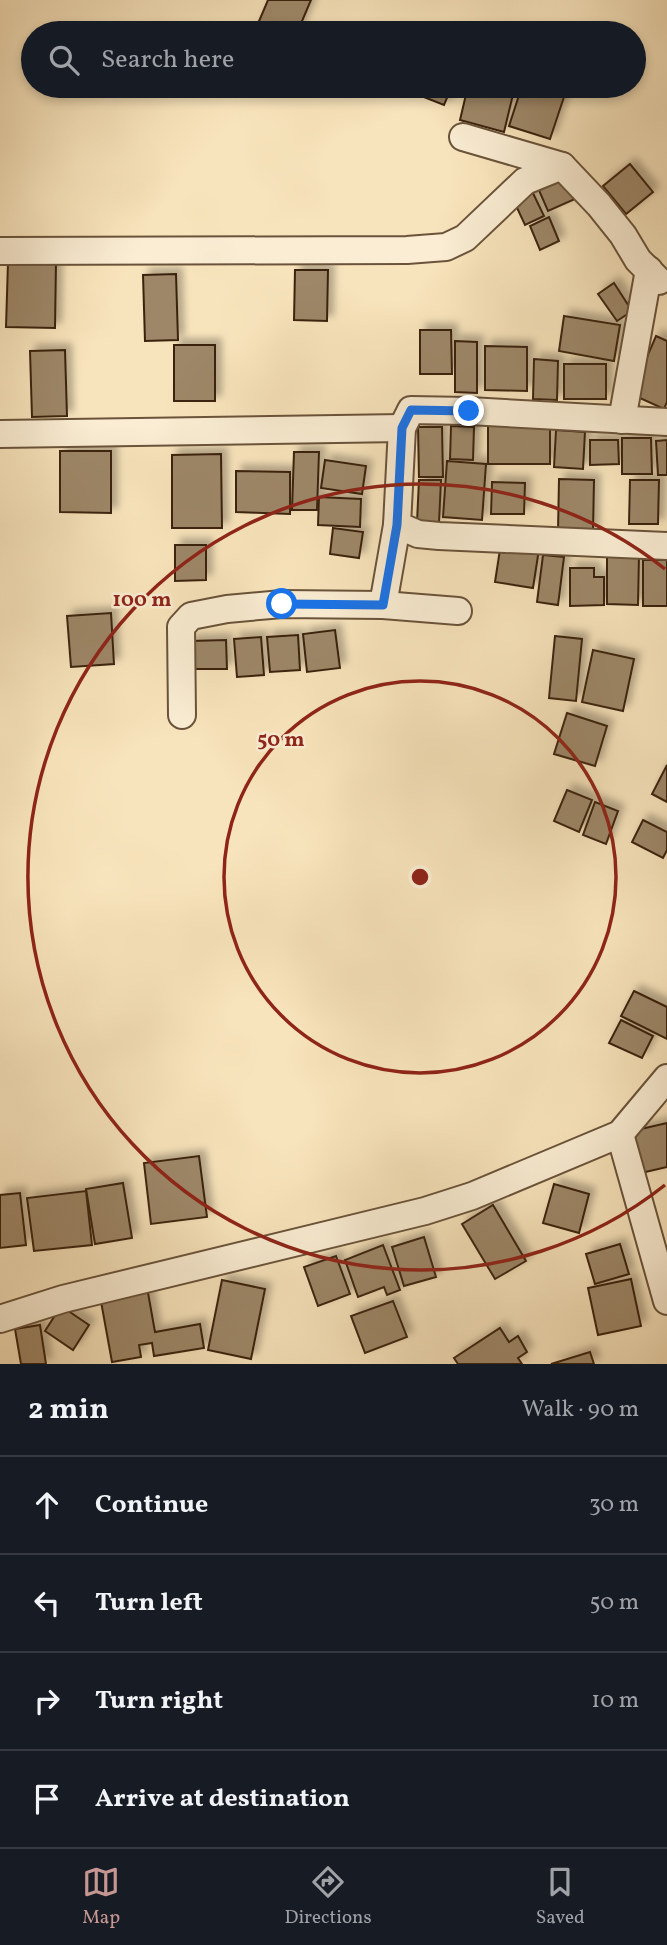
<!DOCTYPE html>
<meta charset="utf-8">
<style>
body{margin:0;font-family:Vollkorn,serif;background:#242831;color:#f1f3f6}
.stop{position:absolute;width:21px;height:21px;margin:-16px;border:5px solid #1a73e8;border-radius:50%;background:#fff}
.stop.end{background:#1a73e8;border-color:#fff;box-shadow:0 2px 7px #0008}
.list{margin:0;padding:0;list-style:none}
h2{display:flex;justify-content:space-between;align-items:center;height:91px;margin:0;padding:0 28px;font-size:30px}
h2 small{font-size:23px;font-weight:400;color:#9ea1a6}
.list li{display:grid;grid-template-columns:46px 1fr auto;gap:21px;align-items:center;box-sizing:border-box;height:98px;padding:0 28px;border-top:2px solid #363941}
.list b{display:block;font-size:26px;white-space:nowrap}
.list em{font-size:23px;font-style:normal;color:#9ea1a6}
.icon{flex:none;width:38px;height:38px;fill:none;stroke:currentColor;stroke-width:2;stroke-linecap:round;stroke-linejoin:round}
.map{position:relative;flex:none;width:667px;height:1364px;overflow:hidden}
.search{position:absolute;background:#171b24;box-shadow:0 4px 10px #0003;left:21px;right:21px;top:21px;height:77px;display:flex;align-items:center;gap:18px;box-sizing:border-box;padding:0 24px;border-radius:38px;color:#9ea1a6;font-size:26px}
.sheet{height:483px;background:#171b24}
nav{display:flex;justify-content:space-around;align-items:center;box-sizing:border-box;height:98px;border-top:2px solid #363941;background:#171b24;font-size:19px;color:#9ea1a6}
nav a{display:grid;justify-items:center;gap:4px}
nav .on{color:#c59692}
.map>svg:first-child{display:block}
.building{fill:#9d8768;stroke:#3b230e;stroke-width:2;filter:url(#shadow)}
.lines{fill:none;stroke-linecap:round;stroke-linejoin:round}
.minor-casing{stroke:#6a533a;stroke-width:30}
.minor{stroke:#faedd3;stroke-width:26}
.route{stroke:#1a73e8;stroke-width:9}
.ring{fill:none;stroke:#8f2418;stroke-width:3.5}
.centre{fill:#8f2418;stroke:#faedd3;stroke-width:3.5}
.ring-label{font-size:21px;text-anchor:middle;font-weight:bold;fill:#8f2418;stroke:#faedd3;stroke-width:5;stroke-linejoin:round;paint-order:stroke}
</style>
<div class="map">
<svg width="667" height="1364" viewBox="0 0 667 1364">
<defs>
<filter id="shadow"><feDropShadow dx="6" dy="-6" stdDeviation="3.5" flood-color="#0004"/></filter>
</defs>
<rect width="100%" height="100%" fill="#f8e4bc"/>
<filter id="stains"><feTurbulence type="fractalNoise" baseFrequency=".00286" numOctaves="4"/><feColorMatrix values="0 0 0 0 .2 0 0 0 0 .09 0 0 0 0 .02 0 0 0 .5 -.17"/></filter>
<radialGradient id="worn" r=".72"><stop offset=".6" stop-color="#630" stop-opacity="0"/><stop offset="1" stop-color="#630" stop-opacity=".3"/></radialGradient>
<g class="building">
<polygon points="268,0 311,0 297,33 254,33"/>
<polygon points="396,86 452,86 444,105"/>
<polygon points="468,86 515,86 504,132 460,120"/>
<polygon points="522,86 560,86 567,88 550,139 509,126"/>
<polygon points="630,164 653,192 626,214 603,186"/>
<polygon points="565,176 575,199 548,211 538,188"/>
<polygon points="531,189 544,216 525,225 512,197"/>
<polygon points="549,217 559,241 540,250 530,226"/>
<polygon points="8,262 56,262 55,328 6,327"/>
<polygon points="295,270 328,270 327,321 294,320"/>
<polygon points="176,274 178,340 145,341 143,275"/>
<polygon points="614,283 632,311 617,321 598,294"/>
<polygon points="564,316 620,325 614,361 559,351"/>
<polygon points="420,330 451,330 452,374 420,374"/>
<polygon points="656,336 667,341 667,402 664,409 631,394"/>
<polygon points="455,341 477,342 477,393 455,392"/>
<rect x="174" y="345" width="41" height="56"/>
<polygon points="485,346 527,347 527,391 485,390"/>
<polygon points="65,350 67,416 32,417 30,351"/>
<polygon points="534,359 558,361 557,400 533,399"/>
<rect x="564" y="364" width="42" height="35"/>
<polygon points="488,425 550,426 550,464 488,464"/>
<polygon points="451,426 474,427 473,460 450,459"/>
<polygon points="418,427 442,427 443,477 419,477"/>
<polygon points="556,430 585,432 583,469 554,467"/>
<polygon points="622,438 651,438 652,474 622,474"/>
<polygon points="590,440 618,440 619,464 590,465"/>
<polygon points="667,440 667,475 658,475 656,441"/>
<polygon points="60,451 111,451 111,513 60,512"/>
<polygon points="294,452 319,452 317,510 292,510"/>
<polygon points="221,454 222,528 172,528 172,455"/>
<polygon points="325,460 366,466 362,494 321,488"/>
<polygon points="447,461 486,464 482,520 443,517"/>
<polygon points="236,471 290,472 290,514 236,512"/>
<polygon points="559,479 594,480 593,532 558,531"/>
<polygon points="419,480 441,480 439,523 417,522"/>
<polygon points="630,480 659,480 658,524 629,524"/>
<polygon points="492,482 525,483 524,514 491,514"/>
<polygon points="319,497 361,499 360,527 318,525"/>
<polygon points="333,528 363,532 359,558 330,554"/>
<polygon points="501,543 539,549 533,588 495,582"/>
<polygon points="175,545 206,545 206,580 175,581"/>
<polygon points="607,553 639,554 638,605 607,604"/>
<polygon points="543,555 564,557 558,605 537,602"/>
<rect x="643" y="560" width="24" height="46"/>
<polygon points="570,568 594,568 594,577 604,577 604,605 570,606"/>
<polygon points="111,613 114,664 71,667 67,616"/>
<polygon points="335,630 340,668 307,672 303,634"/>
<polygon points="298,635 300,670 270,672 267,637"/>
<polygon points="555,636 582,639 576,701 549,698"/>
<polygon points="261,637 264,675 237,677 234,639"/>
<polygon points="226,640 227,669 189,669 189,641"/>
<polygon points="593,650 634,659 623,711 582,702"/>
<polygon points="567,713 607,726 595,766 554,754"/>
<polygon points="667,765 667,802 652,794"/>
<polygon points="567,790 592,800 579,832 554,821"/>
<polygon points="595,802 618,811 606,844 583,835"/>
<polygon points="643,820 667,832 667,850 663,858 632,842"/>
<polygon points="634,991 667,1007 667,1039 621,1016"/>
<polygon points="621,1020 653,1036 642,1058 609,1043"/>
<polygon points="667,1123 667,1167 641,1173 632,1131"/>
<polygon points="199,1156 207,1217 151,1224 144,1163"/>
<polygon points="123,1183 132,1238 95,1244 86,1189"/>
<polygon points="554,1184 589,1194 579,1233 543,1223"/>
<polygon points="86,1191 92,1245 34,1251 27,1198"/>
<polygon points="20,1193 26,1245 0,1248 0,1195"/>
<polygon points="493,1205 526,1261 495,1279 462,1224"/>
<polygon points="424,1237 436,1277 404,1286 392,1247"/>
<polygon points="620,1244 629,1274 595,1284 586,1254"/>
<polygon points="383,1245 400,1290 387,1295 384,1287 358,1297 345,1260"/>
<polygon points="336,1256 350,1294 318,1306 304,1267"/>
<polygon points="631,1279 641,1326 598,1335 588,1288"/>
<polygon points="222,1280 265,1289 251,1359 208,1350"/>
<polygon points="147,1287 155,1332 200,1324 204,1348 154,1356 152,1343 139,1345 141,1357 112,1362 100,1296"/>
<polygon points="393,1301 407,1337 365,1353 351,1316"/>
<polygon points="61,1306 89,1325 73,1350 45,1331"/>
<polygon points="40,1325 46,1364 21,1364 15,1329"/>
<polygon points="500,1328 509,1342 518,1336 527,1352 518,1358 522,1364 458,1364 454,1358"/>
<polygon points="590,1352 594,1364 551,1364"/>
</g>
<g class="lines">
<g class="minor-casing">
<g id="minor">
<polyline points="463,137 562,166 599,205 623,235 638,260 659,281"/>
<polyline points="0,251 407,250 446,247 465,238 525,181 562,166"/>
<polyline points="622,420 649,270"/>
<polyline points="667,422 469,411 411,410 402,428 397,525 418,534 439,536 667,546"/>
<polyline points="0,434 402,428"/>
<polyline points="383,605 458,611"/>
<polyline points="182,715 181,627 191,616 227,609 282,604 383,605 397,525"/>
<polyline points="620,1134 667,1301"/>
<polyline points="0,1319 63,1299 425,1211 472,1196 620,1134 667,1078"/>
</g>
</g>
<use href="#minor" class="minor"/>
</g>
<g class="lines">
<polyline class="route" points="282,604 383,605 397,525 402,428 411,410 469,411"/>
</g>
<g class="ring">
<circle cx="420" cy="877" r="196"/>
<path d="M665 1185A393 393 0 1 1 665 569"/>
</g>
<circle cx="420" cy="877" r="10" class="centre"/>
<g class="ring-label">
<text x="142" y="606">100 m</text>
<text x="281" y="746">50 m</text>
</g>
<rect width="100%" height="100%" filter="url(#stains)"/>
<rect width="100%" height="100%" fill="url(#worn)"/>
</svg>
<div class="stop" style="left:282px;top:604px"></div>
<div class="stop end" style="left:469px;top:411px"></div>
<div class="search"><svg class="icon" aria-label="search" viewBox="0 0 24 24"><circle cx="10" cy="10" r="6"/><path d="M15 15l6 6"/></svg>Search here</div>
</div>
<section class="sheet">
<h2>2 min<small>Walk · 90 m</small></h2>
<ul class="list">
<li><svg class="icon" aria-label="ahead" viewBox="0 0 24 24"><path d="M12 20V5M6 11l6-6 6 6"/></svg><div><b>Continue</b></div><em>30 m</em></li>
<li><svg class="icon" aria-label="left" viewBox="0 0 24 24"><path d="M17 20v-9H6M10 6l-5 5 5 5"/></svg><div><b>Turn left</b></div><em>50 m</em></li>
<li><svg class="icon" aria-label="right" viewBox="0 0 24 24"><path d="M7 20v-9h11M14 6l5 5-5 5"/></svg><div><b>Turn right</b></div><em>10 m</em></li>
<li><svg class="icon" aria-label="arrive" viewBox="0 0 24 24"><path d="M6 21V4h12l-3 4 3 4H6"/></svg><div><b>Arrive at destination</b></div></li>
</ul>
</section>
<nav>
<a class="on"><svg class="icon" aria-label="map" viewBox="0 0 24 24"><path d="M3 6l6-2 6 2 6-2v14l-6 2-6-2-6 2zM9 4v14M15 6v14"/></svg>Map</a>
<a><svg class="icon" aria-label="directions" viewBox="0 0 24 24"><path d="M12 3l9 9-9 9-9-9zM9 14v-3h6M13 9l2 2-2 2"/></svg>Directions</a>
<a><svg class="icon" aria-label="saved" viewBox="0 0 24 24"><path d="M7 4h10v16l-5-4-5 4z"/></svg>Saved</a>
</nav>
